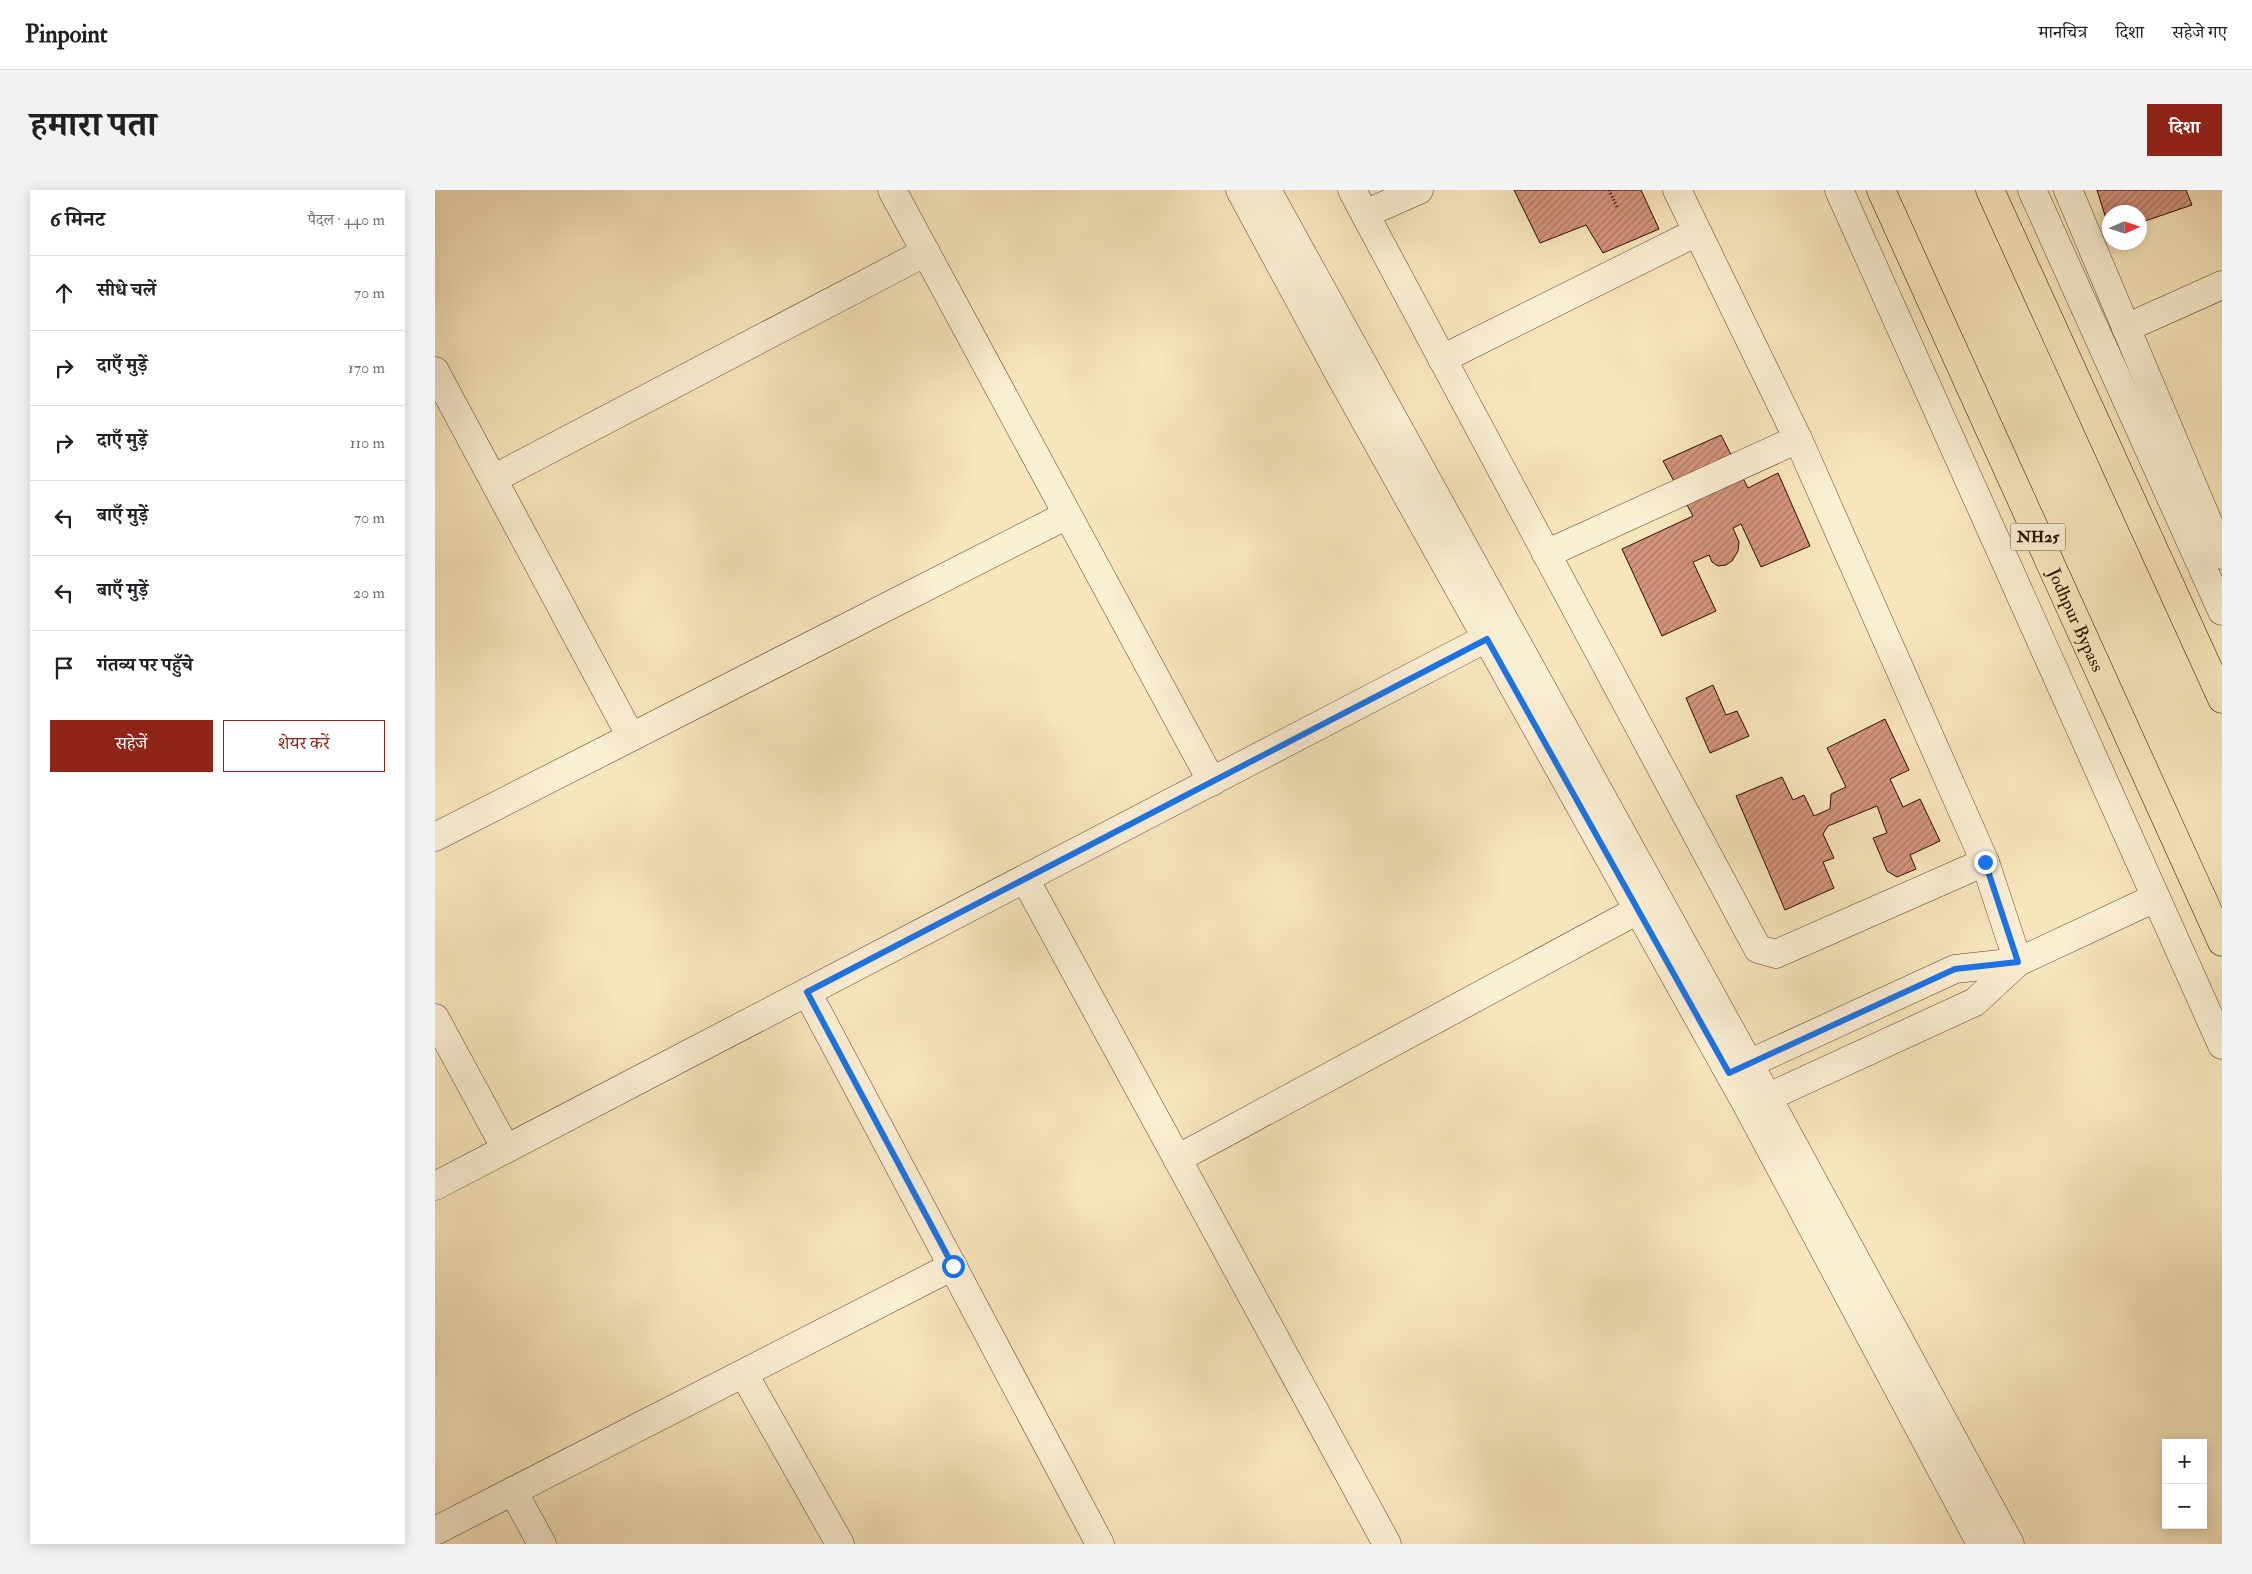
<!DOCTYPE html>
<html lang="hi">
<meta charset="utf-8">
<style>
body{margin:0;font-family:"IM FELL Double Pica","Noto Serif Devanagari",serif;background:#f2f2f2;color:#202124}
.controls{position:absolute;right:15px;bottom:15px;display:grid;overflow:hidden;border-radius:0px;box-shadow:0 2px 12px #0003}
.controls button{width:45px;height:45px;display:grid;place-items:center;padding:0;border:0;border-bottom:1px solid #e0e0e0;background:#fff;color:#202124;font:25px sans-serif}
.compass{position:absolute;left:1667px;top:15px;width:45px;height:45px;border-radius:50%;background:#fff;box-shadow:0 2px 12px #0003;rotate:87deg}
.stop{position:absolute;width:15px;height:15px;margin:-11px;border:4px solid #1a73e8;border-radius:50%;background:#fff}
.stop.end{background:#1a73e8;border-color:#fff;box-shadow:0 1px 5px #0008}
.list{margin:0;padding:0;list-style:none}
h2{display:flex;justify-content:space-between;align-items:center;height:65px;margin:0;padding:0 20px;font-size:21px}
h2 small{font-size:16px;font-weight:400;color:#757577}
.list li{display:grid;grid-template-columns:32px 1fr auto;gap:15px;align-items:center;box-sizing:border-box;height:75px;padding:0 20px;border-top:1px solid #e0e0e0}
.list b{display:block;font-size:19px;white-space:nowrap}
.list em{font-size:16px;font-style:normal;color:#757577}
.actions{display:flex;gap:10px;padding:15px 20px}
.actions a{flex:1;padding:11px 0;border:1px solid #8f2418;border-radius:0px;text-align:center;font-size:18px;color:#8f2418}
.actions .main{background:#8f2418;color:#fff}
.icon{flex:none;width:28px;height:28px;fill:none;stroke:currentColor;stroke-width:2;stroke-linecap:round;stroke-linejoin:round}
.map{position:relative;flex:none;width:1787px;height:1354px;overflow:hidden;border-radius:0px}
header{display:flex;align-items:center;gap:30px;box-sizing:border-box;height:70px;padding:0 25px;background:#fff;border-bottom:1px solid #e0e0e0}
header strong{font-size:24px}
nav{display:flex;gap:28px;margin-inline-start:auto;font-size:18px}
.intro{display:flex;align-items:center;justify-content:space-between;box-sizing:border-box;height:120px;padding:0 30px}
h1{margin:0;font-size:35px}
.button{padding:12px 22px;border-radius:0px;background:#8f2418;color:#fff;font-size:18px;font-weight:700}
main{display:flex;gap:30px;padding:0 30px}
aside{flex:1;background:#fff;border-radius:0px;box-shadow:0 2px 12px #0003}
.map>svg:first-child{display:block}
.building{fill:url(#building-hatch);stroke:#2a0c02}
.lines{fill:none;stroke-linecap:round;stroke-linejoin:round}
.minor-casing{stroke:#5e4230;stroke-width:29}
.highway-casing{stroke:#2a0c02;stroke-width:29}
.path{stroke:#2a0c02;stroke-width:3;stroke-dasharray:1 2.5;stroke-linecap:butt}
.minor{stroke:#faeed3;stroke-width:28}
.highway{stroke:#f8e5bc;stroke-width:28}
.route{stroke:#1a73e8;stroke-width:6}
.labels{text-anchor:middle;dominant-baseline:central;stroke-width:4;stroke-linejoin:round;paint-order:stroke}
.shield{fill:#faeed3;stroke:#685041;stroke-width:1}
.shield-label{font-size:16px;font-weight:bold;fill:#2a0c02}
.street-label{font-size:18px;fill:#2a0c02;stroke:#faeed3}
</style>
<header>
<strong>Pinpoint</strong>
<nav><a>मानचित्र</a><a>दिशा</a><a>सहेजे गए</a></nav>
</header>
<div class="intro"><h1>हमारा पता</h1><a class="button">दिशा</a></div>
<main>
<aside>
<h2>6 मिनट<small>पैदल · 440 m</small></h2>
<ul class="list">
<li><svg class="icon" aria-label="ahead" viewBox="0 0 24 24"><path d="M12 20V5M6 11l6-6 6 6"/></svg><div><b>सीधे चलें</b></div><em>70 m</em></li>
<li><svg class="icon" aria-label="right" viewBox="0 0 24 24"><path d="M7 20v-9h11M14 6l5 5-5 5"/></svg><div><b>दाएँ मुड़ें</b></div><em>170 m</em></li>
<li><svg class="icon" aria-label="right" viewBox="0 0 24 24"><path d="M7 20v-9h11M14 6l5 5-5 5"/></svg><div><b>दाएँ मुड़ें</b></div><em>110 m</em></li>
<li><svg class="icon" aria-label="left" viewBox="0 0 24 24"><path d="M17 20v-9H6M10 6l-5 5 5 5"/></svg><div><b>बाएँ मुड़ें</b></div><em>70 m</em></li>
<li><svg class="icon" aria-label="left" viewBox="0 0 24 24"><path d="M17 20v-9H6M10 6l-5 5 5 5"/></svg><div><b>बाएँ मुड़ें</b></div><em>20 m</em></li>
<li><svg class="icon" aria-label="arrive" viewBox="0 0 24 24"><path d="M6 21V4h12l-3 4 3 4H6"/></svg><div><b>गंतव्य पर पहुँचे</b></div></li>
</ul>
<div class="actions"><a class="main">सहेजें</a><a>शेयर करें</a></div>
</aside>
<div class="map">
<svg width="1787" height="1354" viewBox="0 0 1787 1354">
<defs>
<pattern id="building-hatch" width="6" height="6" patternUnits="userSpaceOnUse" patternTransform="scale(1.25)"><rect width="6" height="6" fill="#d5947e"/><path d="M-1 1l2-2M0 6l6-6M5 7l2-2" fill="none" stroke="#ad7765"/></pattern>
</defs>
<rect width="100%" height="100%" fill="#f8e5bc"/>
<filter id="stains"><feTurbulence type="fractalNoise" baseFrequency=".004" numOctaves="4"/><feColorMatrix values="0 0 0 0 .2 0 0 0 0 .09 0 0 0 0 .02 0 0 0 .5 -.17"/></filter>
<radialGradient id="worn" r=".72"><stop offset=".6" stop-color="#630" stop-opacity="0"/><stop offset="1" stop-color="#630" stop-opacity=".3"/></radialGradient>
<g class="building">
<polygon points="1079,0 1206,0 1224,39 1168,63 1151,35 1105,53"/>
<polygon points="1662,0 1751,0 1757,15 1704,33 1704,22 1674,22 1674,38"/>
<polygon points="1286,245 1313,298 1343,283 1375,356 1326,377 1306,334 1298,338 1304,352 1303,361 1297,371 1291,375 1283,376 1277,372 1274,365 1258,372 1281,421 1227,446 1187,359 1258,326 1228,271"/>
<polygon points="1278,495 1291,525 1302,521 1314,546 1275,563 1251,508"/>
<polygon points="1450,529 1474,580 1455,589 1468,617 1485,609 1505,651 1475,665 1481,679 1462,687 1452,681 1438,648 1452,643 1442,616 1393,636 1388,644 1399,668 1388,672 1399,698 1350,720 1301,606 1347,587 1358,610 1369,605 1379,626 1395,619 1396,604 1411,597 1392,558"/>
</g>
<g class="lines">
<g class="minor-casing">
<g id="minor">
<polyline points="457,0 777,592"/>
<polyline points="805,0 907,189 1313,917 1546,1354"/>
<polyline points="832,0 1333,908 1575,1354"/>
<polyline points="917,0 1323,759 1341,764 1550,672 1363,249 1242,0"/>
<polyline points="1404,0 1787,855"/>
<polyline points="1597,0 1787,421"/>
<polyline points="1633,0 1787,365"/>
<polyline points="930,24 984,0"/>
<polyline points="1691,138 1787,95"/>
<polyline points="1007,169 1262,42"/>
<polyline points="0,181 196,547"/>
<polyline points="58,289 491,62"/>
<polyline points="1111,364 1363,249"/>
<polyline points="0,647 632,325"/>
<polyline points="1550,672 1583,772"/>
<polyline points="590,689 952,1354"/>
<polyline points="372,802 665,1354"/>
<polyline points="0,828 71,959"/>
<polyline points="1298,881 1520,779 1583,772"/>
<polyline points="1316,915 1540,812 1583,772 1720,708"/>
<polyline points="742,969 1203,720"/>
<polyline points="0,996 1067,440"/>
<polyline points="309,1184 405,1354"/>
<polyline points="78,1301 107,1354"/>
<polyline points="0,1341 518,1076"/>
</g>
</g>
<g class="highway-casing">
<g id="highway">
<path id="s1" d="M1446,0L1787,752"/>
<polyline points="1555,0 1787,509"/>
</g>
</g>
<polyline class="path" points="1174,0 1182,17"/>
<use href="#minor" class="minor"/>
<use href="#highway" class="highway"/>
</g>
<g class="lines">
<polyline class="route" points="518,1076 372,802 1052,449 1294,883 1520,779 1583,772 1550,672"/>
</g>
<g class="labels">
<rect class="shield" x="1575.5" y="333.5" width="55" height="27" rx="4"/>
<g class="shield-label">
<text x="1603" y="347">NH25</text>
</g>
<g class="street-label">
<text stroke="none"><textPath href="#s1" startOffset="472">Jodhpur Bypass</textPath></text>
</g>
</g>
<rect width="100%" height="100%" filter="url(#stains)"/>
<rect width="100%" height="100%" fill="url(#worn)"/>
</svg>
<div class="controls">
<button>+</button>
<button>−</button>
</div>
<svg class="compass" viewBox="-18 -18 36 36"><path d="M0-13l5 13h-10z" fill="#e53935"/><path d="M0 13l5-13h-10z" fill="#757577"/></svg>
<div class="stop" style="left:518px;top:1076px"></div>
<div class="stop end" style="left:1550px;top:672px"></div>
</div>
</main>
